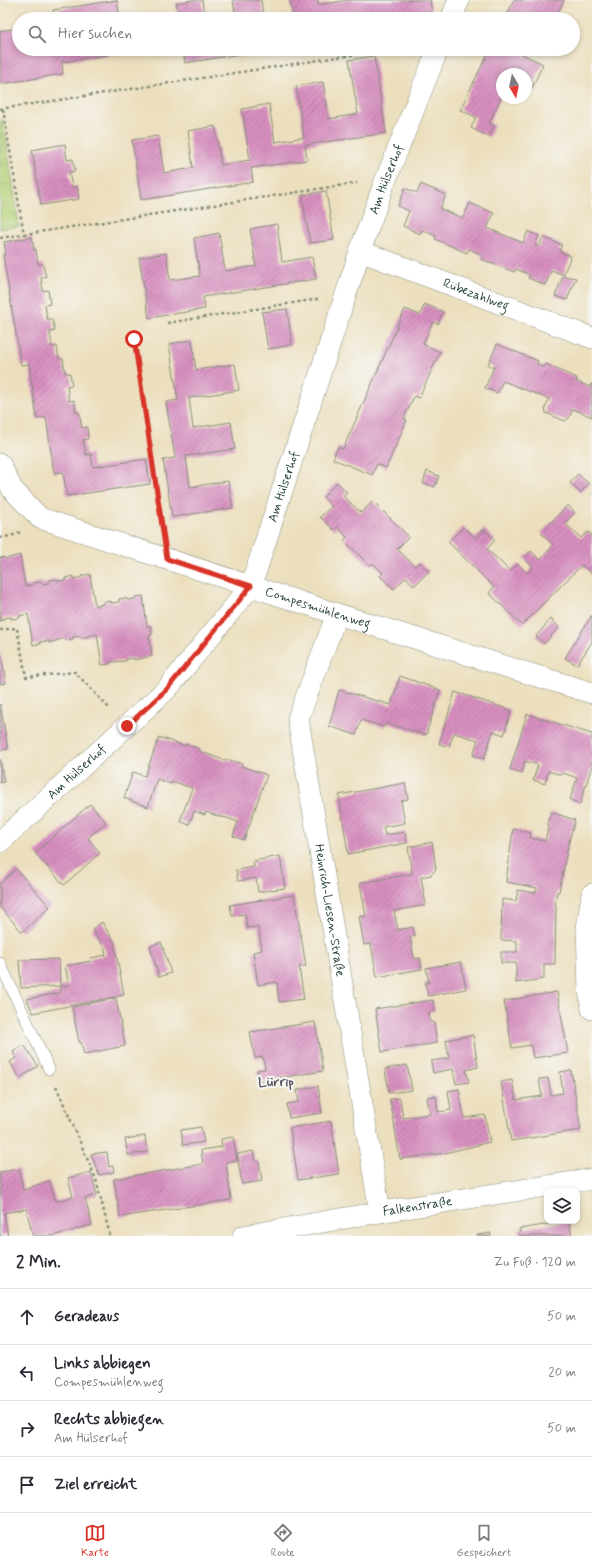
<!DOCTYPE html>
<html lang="de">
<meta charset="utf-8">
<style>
body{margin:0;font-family:Mynerve,sans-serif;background:#f2f2f3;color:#2b2b33}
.controls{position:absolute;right:12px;bottom:12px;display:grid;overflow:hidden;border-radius:8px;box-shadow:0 2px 6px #0003}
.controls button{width:36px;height:36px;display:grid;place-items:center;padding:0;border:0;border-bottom:1px solid #e1e1e2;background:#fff;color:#2b2b33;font:20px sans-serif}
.compass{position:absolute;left:496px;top:68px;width:36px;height:36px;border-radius:50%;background:#fff;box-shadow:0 2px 6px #0003;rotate:171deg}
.stop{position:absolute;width:12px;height:12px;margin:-9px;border:3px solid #d93025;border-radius:50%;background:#fff}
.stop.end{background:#d93025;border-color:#fff;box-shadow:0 1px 4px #0008}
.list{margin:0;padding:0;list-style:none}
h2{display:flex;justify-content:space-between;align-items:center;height:52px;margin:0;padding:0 16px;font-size:17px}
h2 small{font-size:13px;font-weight:400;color:#7c7c81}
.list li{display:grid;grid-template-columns:26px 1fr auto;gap:12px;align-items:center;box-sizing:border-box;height:56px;padding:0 16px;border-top:1px solid #e1e1e2}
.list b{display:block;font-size:15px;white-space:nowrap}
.list p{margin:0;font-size:13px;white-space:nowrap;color:#7c7c81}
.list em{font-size:13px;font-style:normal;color:#7c7c81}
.icon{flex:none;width:22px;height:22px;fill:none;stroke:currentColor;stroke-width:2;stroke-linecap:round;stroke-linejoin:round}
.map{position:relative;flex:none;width:592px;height:1236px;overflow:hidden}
.search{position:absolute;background:#fff;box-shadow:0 2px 6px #0003;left:12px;right:12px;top:12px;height:44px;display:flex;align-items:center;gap:10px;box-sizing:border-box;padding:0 14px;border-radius:22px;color:#7c7c81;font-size:15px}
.sheet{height:276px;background:#fff}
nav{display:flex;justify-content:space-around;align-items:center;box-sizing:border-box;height:56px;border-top:1px solid #e1e1e2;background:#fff;font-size:11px;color:#7c7c81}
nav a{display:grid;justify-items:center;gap:2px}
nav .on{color:#d93025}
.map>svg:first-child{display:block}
.park{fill:url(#park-tufts);stroke:#6a8856}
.building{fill:url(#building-hatch)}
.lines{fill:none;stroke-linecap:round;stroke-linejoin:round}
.service-casing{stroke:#868e79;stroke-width:12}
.minor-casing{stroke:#868e79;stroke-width:22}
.path{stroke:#868e79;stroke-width:2.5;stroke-dasharray:3 3;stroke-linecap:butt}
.service{stroke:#fff;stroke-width:11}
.minor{stroke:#fff;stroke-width:21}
.route{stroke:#d93025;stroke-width:5}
.labels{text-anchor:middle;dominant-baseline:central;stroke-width:4;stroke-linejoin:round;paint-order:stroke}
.street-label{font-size:13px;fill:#1f3d34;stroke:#f6f6f2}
.neighbourhood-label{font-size:14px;font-weight:bold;fill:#605a65;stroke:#f6f6f2}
</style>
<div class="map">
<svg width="592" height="1236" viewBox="0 0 592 1236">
<defs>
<pattern id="park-tufts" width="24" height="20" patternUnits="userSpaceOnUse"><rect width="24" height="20" fill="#b6d277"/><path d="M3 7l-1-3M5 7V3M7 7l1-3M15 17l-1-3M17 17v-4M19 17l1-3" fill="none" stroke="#9cb568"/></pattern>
<pattern id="building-hatch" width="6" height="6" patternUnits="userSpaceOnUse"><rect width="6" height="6" fill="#d88fc0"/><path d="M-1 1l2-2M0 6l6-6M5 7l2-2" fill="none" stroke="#af769d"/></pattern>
</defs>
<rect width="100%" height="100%" fill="#f6f6f2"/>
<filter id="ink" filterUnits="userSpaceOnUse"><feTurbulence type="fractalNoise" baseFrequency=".025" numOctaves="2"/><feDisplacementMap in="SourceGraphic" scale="8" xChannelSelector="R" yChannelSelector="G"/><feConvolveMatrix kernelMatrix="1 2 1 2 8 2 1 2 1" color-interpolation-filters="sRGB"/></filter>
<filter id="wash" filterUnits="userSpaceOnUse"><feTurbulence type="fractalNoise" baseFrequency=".012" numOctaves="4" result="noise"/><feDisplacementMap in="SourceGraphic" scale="16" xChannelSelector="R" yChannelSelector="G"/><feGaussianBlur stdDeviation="0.9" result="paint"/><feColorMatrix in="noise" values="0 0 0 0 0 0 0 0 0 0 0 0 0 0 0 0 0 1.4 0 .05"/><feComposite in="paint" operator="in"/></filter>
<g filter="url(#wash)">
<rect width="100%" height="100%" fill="#ecdfbe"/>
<polygon class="park" points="3,120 19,226 0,229 0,121"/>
<g id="blocks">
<g class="building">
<polygon points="117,0 120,19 55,19 53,10"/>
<polygon points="192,0 202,0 205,19 179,19 176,3"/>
<polygon points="233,0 261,0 264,19 236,19"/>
<polygon points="290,0 318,0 318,5 348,0 430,0 432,13 407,16 406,14 373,19 293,19"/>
<polygon points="514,0 564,0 555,19 505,19"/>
<polygon points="19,28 19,49 125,49 125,52 62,62 63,74 0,84 0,31"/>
<polygon points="183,49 265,49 265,50 185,63"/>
<polygon points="490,49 525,49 522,54 543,64 532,88 526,85 526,74 502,74 502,95 489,123 494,125 489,137 471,128 476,117 460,110"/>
<polygon points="374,56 386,133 305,145 307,160 251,168 253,182 141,200 132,140 158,136 164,173 193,168 188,131 215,126 221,165 250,160 242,109 269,104 275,142 304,137 296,86 323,82 329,119 358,114 349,60"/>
<polygon points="65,144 67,160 73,159 75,171 69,172 72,187 77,186 79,199 41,205 32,150"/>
<polygon points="421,184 446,195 440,209 463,218 470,203 494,213 487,228 523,243 528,231 539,236 535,245 539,247 543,237 562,245 559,251 571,256 563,275 552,270 545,285 528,278 530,275 516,269 514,272 481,259 483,255 469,249 467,253 435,239 436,236 422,230 420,234 403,226 409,211 398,206 405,188 417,193"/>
<polygon points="326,191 334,240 310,243 302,195"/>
<polygon points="277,224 282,262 312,257 316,279 203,297 205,309 149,318 139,258 166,253 170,280 200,276 194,238 219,233 225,271 256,266 250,229"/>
<polygon points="32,237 34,250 36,249 38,264 43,264 46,277 41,277 43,291 48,290 50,304 45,305 47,319 52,319 55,331 50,332 52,347 57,346 59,359 63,359 65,373 70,373 72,385 67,386 69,401 74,400 76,412 79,412 82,428 87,427 88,439 83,440 86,455 91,454 93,467 146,459 150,484 67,496 63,472 54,473 46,417 37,419 29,364 21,365 3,255 6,254 4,242"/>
<polygon points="563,276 576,278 567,300 555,296"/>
<polygon points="425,304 443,312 438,324 433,322 423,344 440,352 419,398 414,396 404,419 407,420 386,468 377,464 372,475 333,459 338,447 343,449 405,309 420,315"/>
<polygon points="287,309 292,345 268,349 262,312"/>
<polygon points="192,340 196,370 235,364 239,390 189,398 193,428 231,422 235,449 186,456 190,487 228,481 233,508 172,517 163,460 175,458 166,402 178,400 169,344"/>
<polygon points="497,344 538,361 537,364 543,367 545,364 577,378 576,381 590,387 592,383 592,417 573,409 569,418 565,421 546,413 545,408 549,399 503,381 497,393 485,388 494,367 488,365"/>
<polygon points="427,471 439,476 435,487 423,483"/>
<polygon points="578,474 589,484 580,493 570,483"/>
<polygon points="337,482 347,492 343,496 361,513 373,501 409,537 397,549 415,566 419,562 429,571 414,586 406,577 394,589 380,576 383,573 373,563 370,566 344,540 347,537 337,527 334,530 320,517 332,506 323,497"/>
<polygon points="568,505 575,513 565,523 581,538 588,532 592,535 592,574 582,565 522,625 489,593 494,587 448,542 463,527 476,538 484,529 495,540 487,549 510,571 518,564 527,573 533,567 524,558 531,551 540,560 554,545 541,533"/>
<polygon points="20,555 25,586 34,585 33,583 41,582 42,584 49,583 49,580 57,579 58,581 66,580 65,578 73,576 74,579 82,577 82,576 90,574 95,606 103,604 103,602 111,601 111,603 119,602 119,599 126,598 127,600 135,599 135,597 143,596 147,626 151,626 152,635 149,636 152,656 134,660 134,658 126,659 126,661 109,662 110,664 102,665 97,634 81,638 81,636 73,637 73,639 65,640 65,638 49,643 49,641 40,642 41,644 33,645 28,614 19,616 20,618 11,619 11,617 3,618 3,620 0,621 0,558 4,557 5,559"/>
<polygon points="592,615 592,642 577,665 565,658"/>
<polygon points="551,619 559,627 544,644 536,636"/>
<polygon points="0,649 6,683 0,684"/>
<polygon points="400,676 440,690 426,735 386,723 384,727 361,720 356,735 329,726 339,690 391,705"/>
<polygon points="455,692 511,710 504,735 493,731 484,759 473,755 478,740 454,733 449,747 439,744"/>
<polygon points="0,704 8,749 0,750"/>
<polygon points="527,714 592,734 592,766 580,804 570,800 577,778 563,773 562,775 548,771 545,784 533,780 538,765 525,761 522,773 510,769"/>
<polygon points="159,737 185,746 186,744 200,749 199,751 226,761 227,759 242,764 241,766 267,775 244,840 233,836 238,822 224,817 223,818 206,812 205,815 194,811 189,825 180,821 192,788 172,781 171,784 157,779 148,807 124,798 133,772 145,776"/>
<polygon points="0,759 4,782 0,783"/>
<polygon points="405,783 408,799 401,801 405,823 383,827 385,835 405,832 407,843 348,854 339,795"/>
<polygon points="90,804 106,822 88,838 100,853 64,885 35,853"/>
<polygon points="551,812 575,820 568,845 559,892 557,892 555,905 556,905 555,964 544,964 544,979 516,983 516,963 501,963 501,952 517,952 517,941 501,940 502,899 516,901 518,890 535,893 537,888 506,882 513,829 531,833 530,838 545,841 549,824 547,824"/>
<polygon points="432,842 436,869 431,875 421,877 426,905 394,911 398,930 413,927 415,936 410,937 414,959 420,958 422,969 377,977 371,944 364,945 359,917 366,916 360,883 412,874 408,847"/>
<polygon points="280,856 285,888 258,892 256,878 238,881 236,870 254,867 253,861"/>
<polygon points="16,869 50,907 22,932 0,907 0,884"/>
<polygon points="294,895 306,966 299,967 304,999 279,1002 277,982 258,985 253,952 262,950 258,927 247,928 245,914 232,916 230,905"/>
<polygon points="102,922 114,942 124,995 33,1013 27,999 60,993 60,987 69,985 65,966 91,961 90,958 106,955 105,949 92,929"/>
<polygon points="161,942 171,973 159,977 150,946"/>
<polygon points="59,959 60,986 21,988 19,960"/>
<polygon points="461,962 466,989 428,996 425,983 429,982 426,968"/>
<polygon points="557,992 568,1053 533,1058 531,1045 512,1048 504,1001"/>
<polygon points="116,998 125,1046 84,1054 81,1042 79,1042 72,1007"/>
<polygon points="433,1000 435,1011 429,1012 430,1022 434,1022 437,1043 382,1052 375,1009"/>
<polygon points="315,1022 323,1071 259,1081 257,1070 265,1069 263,1057 255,1058 250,1032"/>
<polygon points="473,1035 478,1067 466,1070 469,1082 456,1084 453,1069 433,1073 431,1061 449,1058 446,1040"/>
<polygon points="24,1045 38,1066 20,1078 10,1062 16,1058 13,1052"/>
<polygon points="407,1065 412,1090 389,1093 385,1069"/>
<polygon points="571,1070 581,1130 511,1141 501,1082 512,1080 516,1100 542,1096 539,1079 548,1078 551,1095 563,1093 560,1072"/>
<polygon points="318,1086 322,1113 289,1118 287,1104 299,1102 297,1090"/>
<polygon points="459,1089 464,1118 485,1115 490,1142 445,1153 400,1159 390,1099 400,1098 403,1118 430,1114 427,1097 436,1096 438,1112 451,1110 448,1091"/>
<polygon points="331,1121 339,1174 298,1180 290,1128"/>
<polygon points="201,1127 204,1142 183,1145 181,1130"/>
<polygon points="145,1136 147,1152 128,1155 125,1139"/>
<polygon points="233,1137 237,1160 226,1162 231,1200 120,1217 114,1179 203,1164 201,1150 222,1147 221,1139"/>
<polygon points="253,1151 255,1161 259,1161 262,1181 242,1184 237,1154"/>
<polygon points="107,1152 109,1167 113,1166 114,1172 99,1175 91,1154"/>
<polygon points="19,1169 23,1190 49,1181 56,1201 73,1197 68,1178 91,1172 97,1195 85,1198 92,1225 52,1236 33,1236 26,1209 4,1213 8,1236 0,1236 0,1172"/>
<polygon points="569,1221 572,1236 520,1236 519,1229"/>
<polygon points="491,1233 491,1236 477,1236 477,1235"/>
</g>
</g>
</g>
<g filter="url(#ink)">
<use href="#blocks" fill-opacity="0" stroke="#868e79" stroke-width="1"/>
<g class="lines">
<g class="service-casing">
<polyline id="service" points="0,963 49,1069"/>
</g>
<g class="minor-casing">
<g id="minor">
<polyline points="451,19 459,0"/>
<path id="s1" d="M360,251L592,338"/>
<path id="s2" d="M0,464L12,489L40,518L337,614L592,693"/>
<path id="s3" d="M337,614L298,719L380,1212"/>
<path id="s4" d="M0,842L167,689L251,586L360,251L384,184L438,49"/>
<polyline points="592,894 587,928 589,991 592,1009"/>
<path id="s5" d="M243,1236L380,1212L592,1179"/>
</g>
</g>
<g class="path">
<polyline points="0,109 391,49"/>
<polyline points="3,109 24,235"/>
<polyline points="0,238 357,183"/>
<polyline points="167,323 318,299"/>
<polyline points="134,339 163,531"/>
<polyline points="0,538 14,535 20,532"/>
<polyline points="0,630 17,628 26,677 75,672 110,709"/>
<polyline points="56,1086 96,1179 110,1236"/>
</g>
<use href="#service" class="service"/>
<use href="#minor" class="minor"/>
</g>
</g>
<g class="lines" filter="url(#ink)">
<polyline class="route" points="127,726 167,689 251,586 167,559 134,339"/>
</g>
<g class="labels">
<g class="street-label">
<text stroke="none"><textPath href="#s4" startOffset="788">Am Hülserhof</textPath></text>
<text stroke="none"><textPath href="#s1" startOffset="124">Rübezahlweg</textPath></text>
<text stroke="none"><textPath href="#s4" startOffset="464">Am Hülserhof</textPath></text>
<text stroke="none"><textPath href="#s2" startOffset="360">Compesmühlenweg</textPath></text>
<text stroke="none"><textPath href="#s4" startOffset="104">Am Hülserhof</textPath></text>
<text stroke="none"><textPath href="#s3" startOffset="306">Heinrich-Liesen-Straße</textPath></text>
<text stroke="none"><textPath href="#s5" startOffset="177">Falkenstraße</textPath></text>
</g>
<g class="neighbourhood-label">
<text x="276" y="1082">Lürrip</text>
</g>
</g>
</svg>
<div class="controls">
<button><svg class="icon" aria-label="layers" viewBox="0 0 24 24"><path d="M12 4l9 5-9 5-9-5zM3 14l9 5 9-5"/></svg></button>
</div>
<svg class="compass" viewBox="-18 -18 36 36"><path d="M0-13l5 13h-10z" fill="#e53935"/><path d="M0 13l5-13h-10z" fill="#7c7c81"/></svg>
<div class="stop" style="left:134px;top:339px"></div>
<div class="stop end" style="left:127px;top:726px"></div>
<div class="search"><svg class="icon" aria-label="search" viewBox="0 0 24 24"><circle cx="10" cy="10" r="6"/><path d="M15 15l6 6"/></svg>Hier suchen</div>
</div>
<section class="sheet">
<h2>2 Min.<small>Zu Fuß · 120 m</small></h2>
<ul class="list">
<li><svg class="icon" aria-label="ahead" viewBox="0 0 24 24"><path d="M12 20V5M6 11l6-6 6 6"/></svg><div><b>Geradeaus</b></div><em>50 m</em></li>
<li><svg class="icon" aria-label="left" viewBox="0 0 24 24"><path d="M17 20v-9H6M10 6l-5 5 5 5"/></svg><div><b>Links abbiegen</b><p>Compesmühlenweg</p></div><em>20 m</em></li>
<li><svg class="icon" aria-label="right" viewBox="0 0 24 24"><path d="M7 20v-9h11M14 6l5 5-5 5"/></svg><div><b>Rechts abbiegen</b><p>Am Hülserhof</p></div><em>50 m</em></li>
<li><svg class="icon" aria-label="arrive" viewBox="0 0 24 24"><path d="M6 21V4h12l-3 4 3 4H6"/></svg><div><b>Ziel erreicht</b></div></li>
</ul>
</section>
<nav>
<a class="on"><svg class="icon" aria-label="map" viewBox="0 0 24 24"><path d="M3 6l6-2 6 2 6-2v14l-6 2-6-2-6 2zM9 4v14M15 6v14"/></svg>Karte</a>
<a><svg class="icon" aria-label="directions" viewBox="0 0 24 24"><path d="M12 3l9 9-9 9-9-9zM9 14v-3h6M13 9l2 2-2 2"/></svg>Route</a>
<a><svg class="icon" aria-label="saved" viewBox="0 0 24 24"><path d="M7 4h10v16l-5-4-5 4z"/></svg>Gespeichert</a>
</nav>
